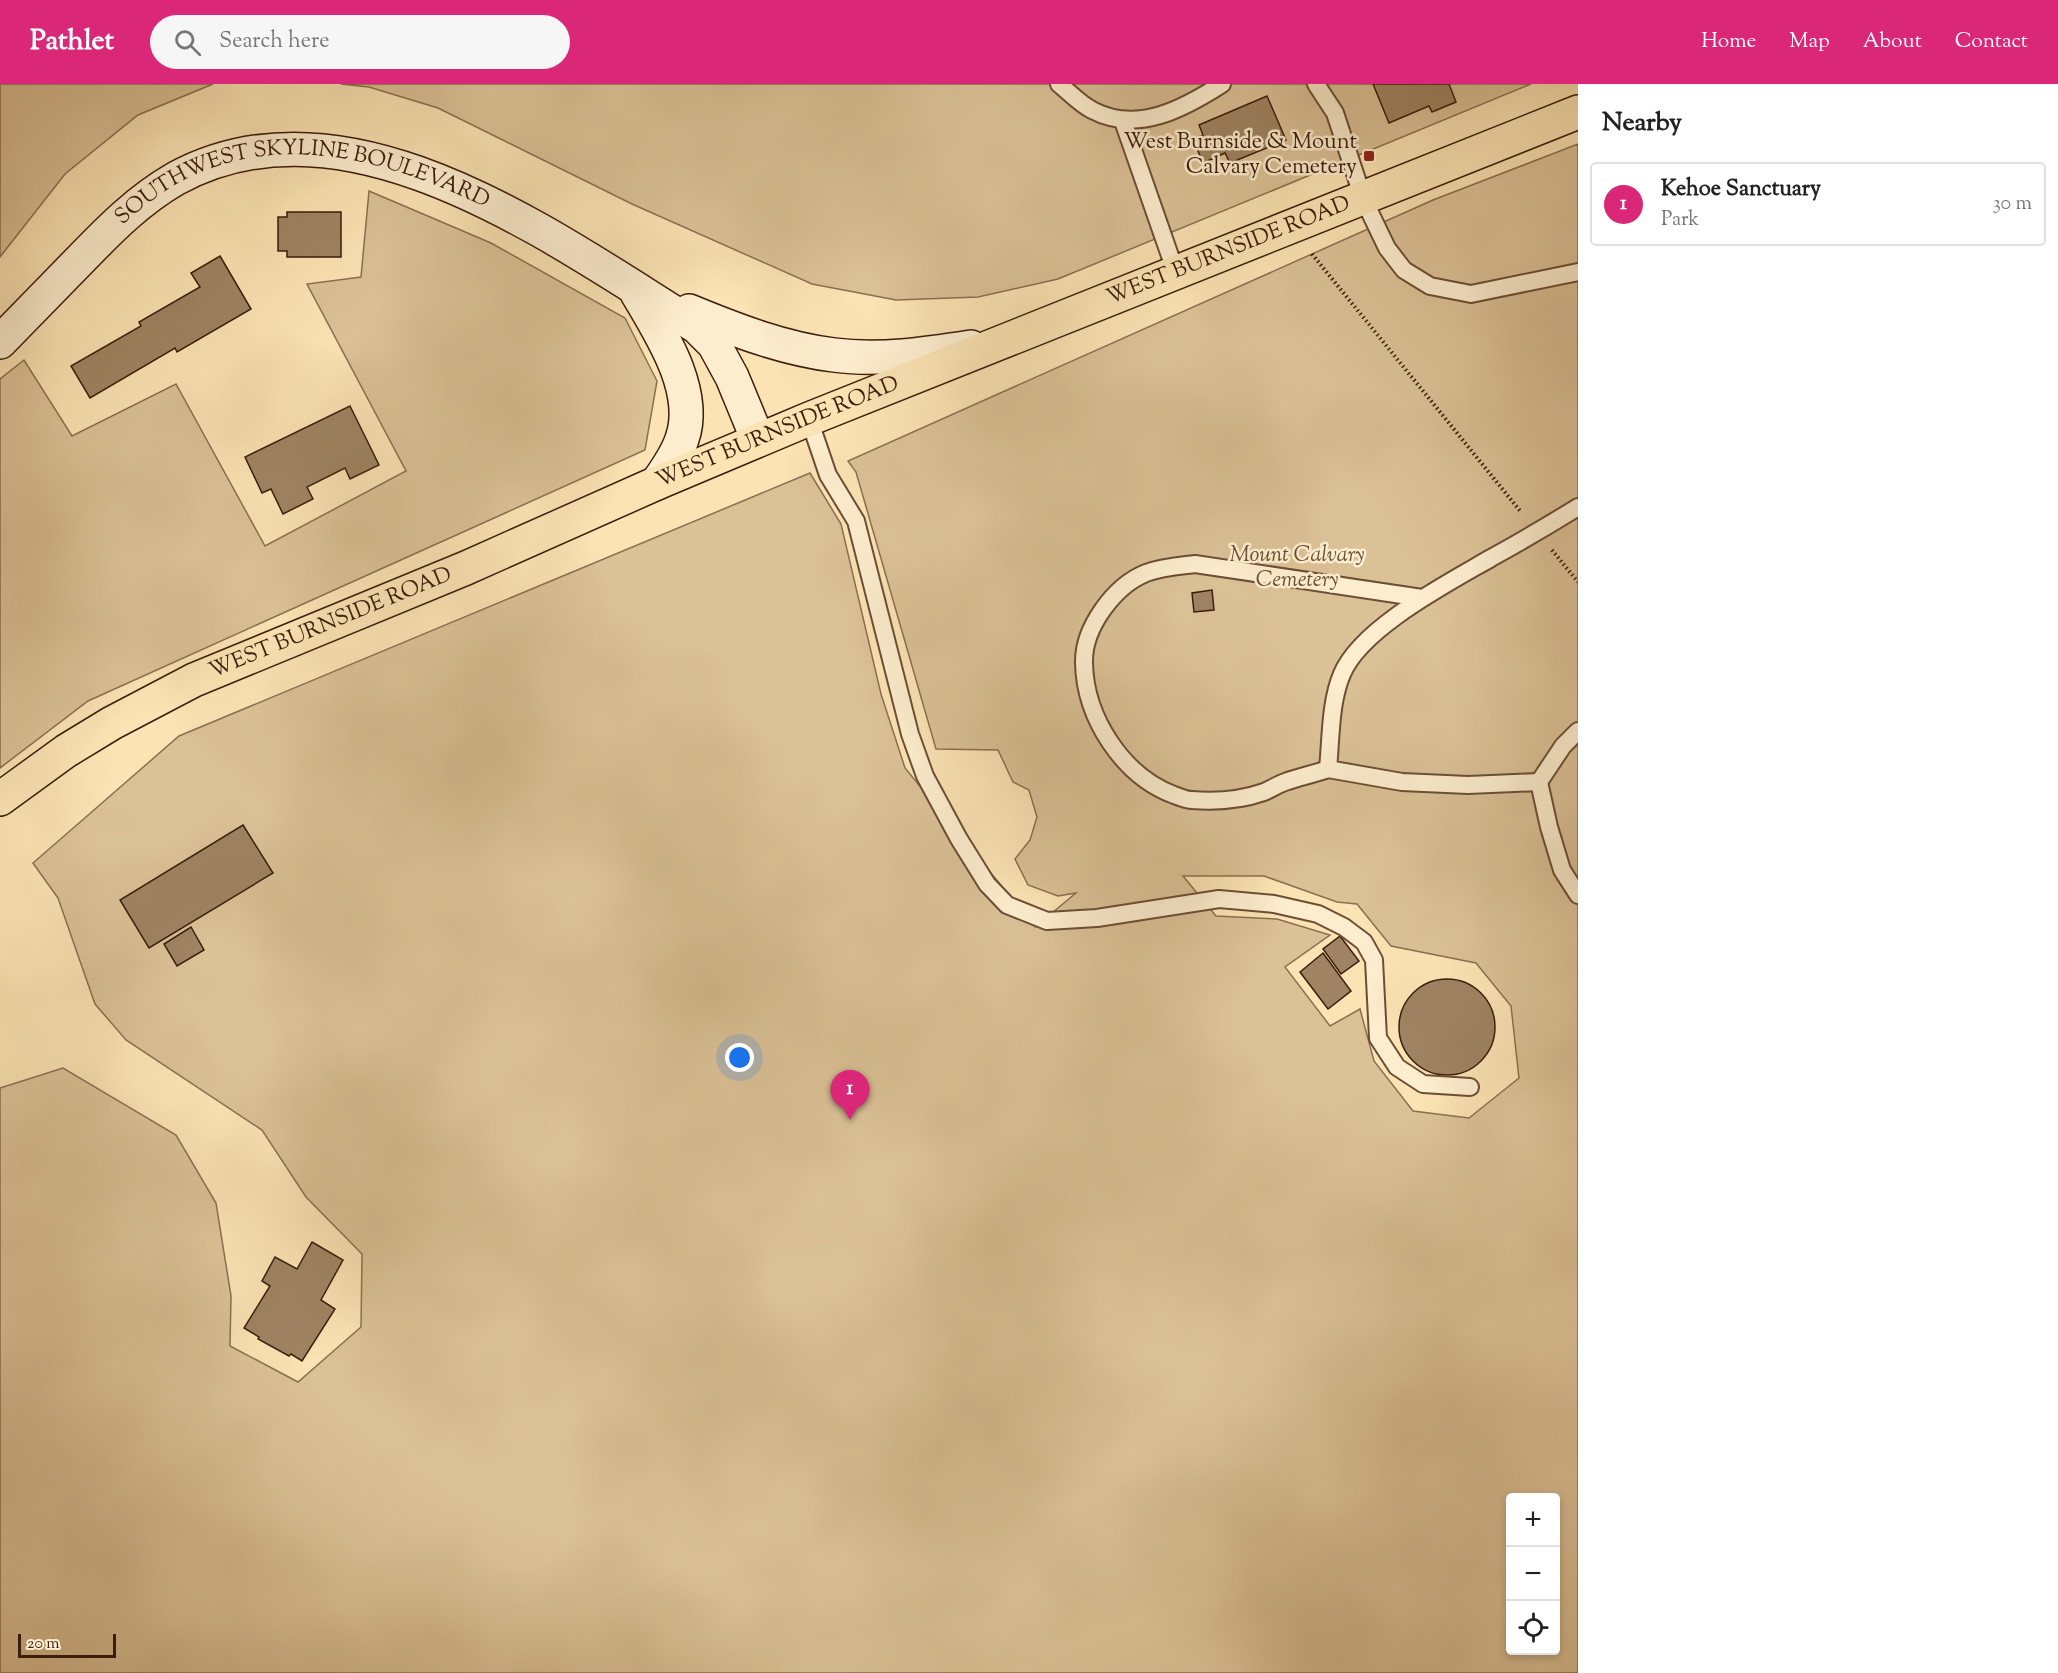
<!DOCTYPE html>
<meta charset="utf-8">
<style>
body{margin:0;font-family:"Sorts Mill Goudy",serif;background:#f6f6f6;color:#222}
.controls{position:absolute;right:18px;bottom:18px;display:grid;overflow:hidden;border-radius:6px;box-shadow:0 3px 9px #0003}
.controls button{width:54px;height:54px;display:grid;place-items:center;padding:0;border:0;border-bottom:2px solid #e0e0e0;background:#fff;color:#222;font:30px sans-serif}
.scale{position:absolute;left:18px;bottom:15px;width:98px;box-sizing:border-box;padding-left:6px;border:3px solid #3c1c0b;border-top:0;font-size:16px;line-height:21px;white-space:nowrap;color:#3c1c0b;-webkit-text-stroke:4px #fcedce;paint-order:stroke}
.you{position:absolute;left:740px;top:974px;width:21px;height:21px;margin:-15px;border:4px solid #fff;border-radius:50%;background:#1a73e8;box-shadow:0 0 0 9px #1a73e833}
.badge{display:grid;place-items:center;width:39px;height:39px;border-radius:50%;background:#db2777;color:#fff;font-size:20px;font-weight:700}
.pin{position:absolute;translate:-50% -50px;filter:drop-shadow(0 2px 3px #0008)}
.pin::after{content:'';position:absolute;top:32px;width:21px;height:18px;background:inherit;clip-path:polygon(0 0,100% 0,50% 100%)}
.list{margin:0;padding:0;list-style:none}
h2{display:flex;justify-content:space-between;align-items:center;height:78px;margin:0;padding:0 24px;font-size:26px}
h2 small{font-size:20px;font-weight:400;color:#767676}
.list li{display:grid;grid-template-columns:39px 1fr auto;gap:18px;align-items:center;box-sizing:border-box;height:84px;margin:0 12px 12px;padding:0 12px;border:2px solid #e0e0e0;border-radius:6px}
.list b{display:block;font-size:22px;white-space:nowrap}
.list p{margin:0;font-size:20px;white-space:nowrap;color:#767676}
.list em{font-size:20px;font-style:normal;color:#767676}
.icon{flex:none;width:33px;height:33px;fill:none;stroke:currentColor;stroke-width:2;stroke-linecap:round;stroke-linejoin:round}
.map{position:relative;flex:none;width:1578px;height:1589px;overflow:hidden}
header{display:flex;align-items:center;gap:36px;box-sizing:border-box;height:84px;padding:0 30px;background:#db2777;color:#fff}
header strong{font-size:28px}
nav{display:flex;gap:33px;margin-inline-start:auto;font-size:21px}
.search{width:420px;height:54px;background:#f6f6f6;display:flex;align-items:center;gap:15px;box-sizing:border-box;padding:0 21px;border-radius:33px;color:#767676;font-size:22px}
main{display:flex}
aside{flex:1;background:#fff}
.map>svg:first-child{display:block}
.green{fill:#dbc196;stroke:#8c6e50;stroke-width:1.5;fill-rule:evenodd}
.building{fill:#9f8362;stroke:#3c1c0b;stroke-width:1.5}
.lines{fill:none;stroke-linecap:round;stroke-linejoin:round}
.lane-casing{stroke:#6c4e35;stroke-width:20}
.secondary-casing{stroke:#3c1c0b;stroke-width:36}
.primary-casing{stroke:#3c1c0b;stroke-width:36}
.path{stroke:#3c1c0b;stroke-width:4;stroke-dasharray:1.5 3;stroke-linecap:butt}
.lane{stroke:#fcedce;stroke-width:16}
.secondary{stroke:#fcedce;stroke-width:33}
.primary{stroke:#fbe3b3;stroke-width:33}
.poi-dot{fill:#8f2418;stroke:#fcedce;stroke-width:2}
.labels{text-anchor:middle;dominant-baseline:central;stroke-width:5;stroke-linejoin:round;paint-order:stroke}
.poi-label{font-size:22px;fill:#3c1c0b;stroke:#fcedce;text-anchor:end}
.street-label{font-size:22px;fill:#3c1c0b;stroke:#fcedce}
.park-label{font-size:22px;font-style:italic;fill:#6c4e35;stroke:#fcedce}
</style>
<header>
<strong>Pathlet</strong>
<div class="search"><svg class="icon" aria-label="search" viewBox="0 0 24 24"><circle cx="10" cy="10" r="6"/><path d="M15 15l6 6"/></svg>Search here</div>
<nav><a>Home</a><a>Map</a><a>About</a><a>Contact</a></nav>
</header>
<main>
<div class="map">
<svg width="1578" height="1589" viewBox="0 0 1578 1589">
<rect width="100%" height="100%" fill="#fbe3b3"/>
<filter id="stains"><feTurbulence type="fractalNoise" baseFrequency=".00333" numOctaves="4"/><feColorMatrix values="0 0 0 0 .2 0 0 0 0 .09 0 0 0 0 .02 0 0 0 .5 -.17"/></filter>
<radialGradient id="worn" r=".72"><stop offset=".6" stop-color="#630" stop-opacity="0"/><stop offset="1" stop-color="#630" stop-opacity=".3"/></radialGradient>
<g class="green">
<polygon points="0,0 213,0 138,31 65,90 0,173"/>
<polygon points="341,0 1531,0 1058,195 978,213 896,216 812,200 632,120 438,24 369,3"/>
<path d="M1578,60V1589H0V1004L63,984L176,1051L216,1119L231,1212L230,1262L298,1298L361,1243L362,1170L306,1113L262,1046L126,956L95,920L58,814L33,779L179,652L810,389L841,440L881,610L905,684L1035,843L1076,809L1058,812L1028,801L1015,775L1030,756L1037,733L1029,706L1013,698L998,666L936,665L856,388L848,377L1433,116ZM1183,792H1264L1337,818L1357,820L1391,862L1476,879L1511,922L1519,994L1469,1034L1413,1027L1374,977L1360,925L1330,942L1285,883L1330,851L1277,835L1216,832ZM1510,1414H1556V1566H1510Z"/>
<polygon points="369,107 491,159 625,234 657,297 645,366 88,617 0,684 0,295 24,276 72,352 176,300 265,462 406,387 307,200 361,193"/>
</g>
<g class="building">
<polygon points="1373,0 1449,0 1456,18 1432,28 1429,22 1389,39"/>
<polygon points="1267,12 1286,56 1230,79 1225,69 1203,79 1193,55 1203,51 1199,41"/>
<polygon points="287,128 341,128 341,173 287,173 287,167 278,167 278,133 287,133"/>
<polygon points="220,172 251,225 177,268 175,264 90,314 71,282 141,242 139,238 200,203 191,189"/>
<polygon points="350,322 379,381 350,395 345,384 307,403 313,415 283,430 271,405 262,409 245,373"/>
<polygon points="1212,506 1214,526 1194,528 1192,509"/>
<polygon points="243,741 273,789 149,864 120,816"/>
<polygon points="191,843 204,866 177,882 164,860"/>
<polygon points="1340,852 1359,877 1341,890 1323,865"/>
<polygon points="1323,869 1351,907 1328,925 1300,888"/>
<circle cx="1447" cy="943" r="48"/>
<polygon points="312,1158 343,1176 321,1216 335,1225 302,1277 291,1270 289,1272 258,1255 259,1253 244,1244 270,1202 262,1197 275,1173 297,1185"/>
</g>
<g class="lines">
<g class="lane-casing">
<g id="lane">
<path d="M1059,0C1069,8 1080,20 1092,26C1137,50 1183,25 1222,0"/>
<polyline points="1316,0 1335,29 1363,114 1387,164 1404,186 1430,202 1471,210 1578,188"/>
<polyline points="1123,37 1176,189"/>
<polyline points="809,335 828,391 856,437 910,650 925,692 959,755 987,800 1007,821 1047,837 1097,834 1219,815 1274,820 1318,830 1344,843 1364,858 1374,876 1378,954 1397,983 1423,1000 1470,1003"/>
<path d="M1422,514L1195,480C1179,482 1162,483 1146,489C1114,502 1083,544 1084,579C1085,634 1123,692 1174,711C1180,713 1186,716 1192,716C1216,718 1241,716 1264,708C1271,705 1277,701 1285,698C1299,693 1314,690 1328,685C1331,654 1330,618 1342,590C1361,544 1448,499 1491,474C1520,458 1549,441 1578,423"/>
<polyline points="1578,647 1563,662 1539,698 1549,743 1562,786 1578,811"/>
<polyline points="1328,685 1402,698 1468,701 1539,698"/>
</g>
</g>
<g class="secondary-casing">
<g id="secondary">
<path d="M637,209C660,248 699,307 682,355C677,371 666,386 657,399"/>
<path d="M689,227C735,246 784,265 834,271C879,277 926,270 971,263"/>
<path id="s1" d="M0,258C27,230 55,202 82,174C111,144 139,116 175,95C348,0 554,155 697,243L714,260L732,293L758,356"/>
</g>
</g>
<g class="primary-casing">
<g id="primary">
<path id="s2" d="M0,715L66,667L112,639L194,596L466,484L657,399L809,335L1578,28"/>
</g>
</g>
<g class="path">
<polyline points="1312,170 1521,428"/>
<polyline points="1552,466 1578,498"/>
</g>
<use href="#lane" class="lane"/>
<use href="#secondary" class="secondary"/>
<use href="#primary" class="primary"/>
</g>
<rect class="poi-dot" x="1363" y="66" width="12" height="12" rx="3"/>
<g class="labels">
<g class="poi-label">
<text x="1357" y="59">West Burnside &amp; Mount<tspan x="1357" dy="25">Calvary Cemetery</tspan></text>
</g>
<g class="street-label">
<text stroke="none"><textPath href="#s1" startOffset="368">SOUTHWEST SKYLINE BOULEVARD</textPath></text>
<text stroke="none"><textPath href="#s2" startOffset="1348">WEST BURNSIDE ROAD</textPath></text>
<text stroke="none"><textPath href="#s2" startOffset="862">WEST BURNSIDE ROAD</textPath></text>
<text stroke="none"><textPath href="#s2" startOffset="376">WEST BURNSIDE ROAD</textPath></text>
</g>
<g class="park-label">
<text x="1297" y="472">Mount Calvary<tspan x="1297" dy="25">Cemetery</tspan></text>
</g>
</g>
<rect width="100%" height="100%" filter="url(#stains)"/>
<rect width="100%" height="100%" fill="url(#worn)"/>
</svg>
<div class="controls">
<button>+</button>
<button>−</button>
<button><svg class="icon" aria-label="locate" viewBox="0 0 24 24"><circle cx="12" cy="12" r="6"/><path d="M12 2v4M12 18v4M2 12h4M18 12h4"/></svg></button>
</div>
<div class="scale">20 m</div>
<div class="you"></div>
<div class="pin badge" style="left:850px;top:1036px">1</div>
</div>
<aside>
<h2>Nearby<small></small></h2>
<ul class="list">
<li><span class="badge">1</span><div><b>Kehoe Sanctuary</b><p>Park</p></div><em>30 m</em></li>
</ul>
</aside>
</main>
